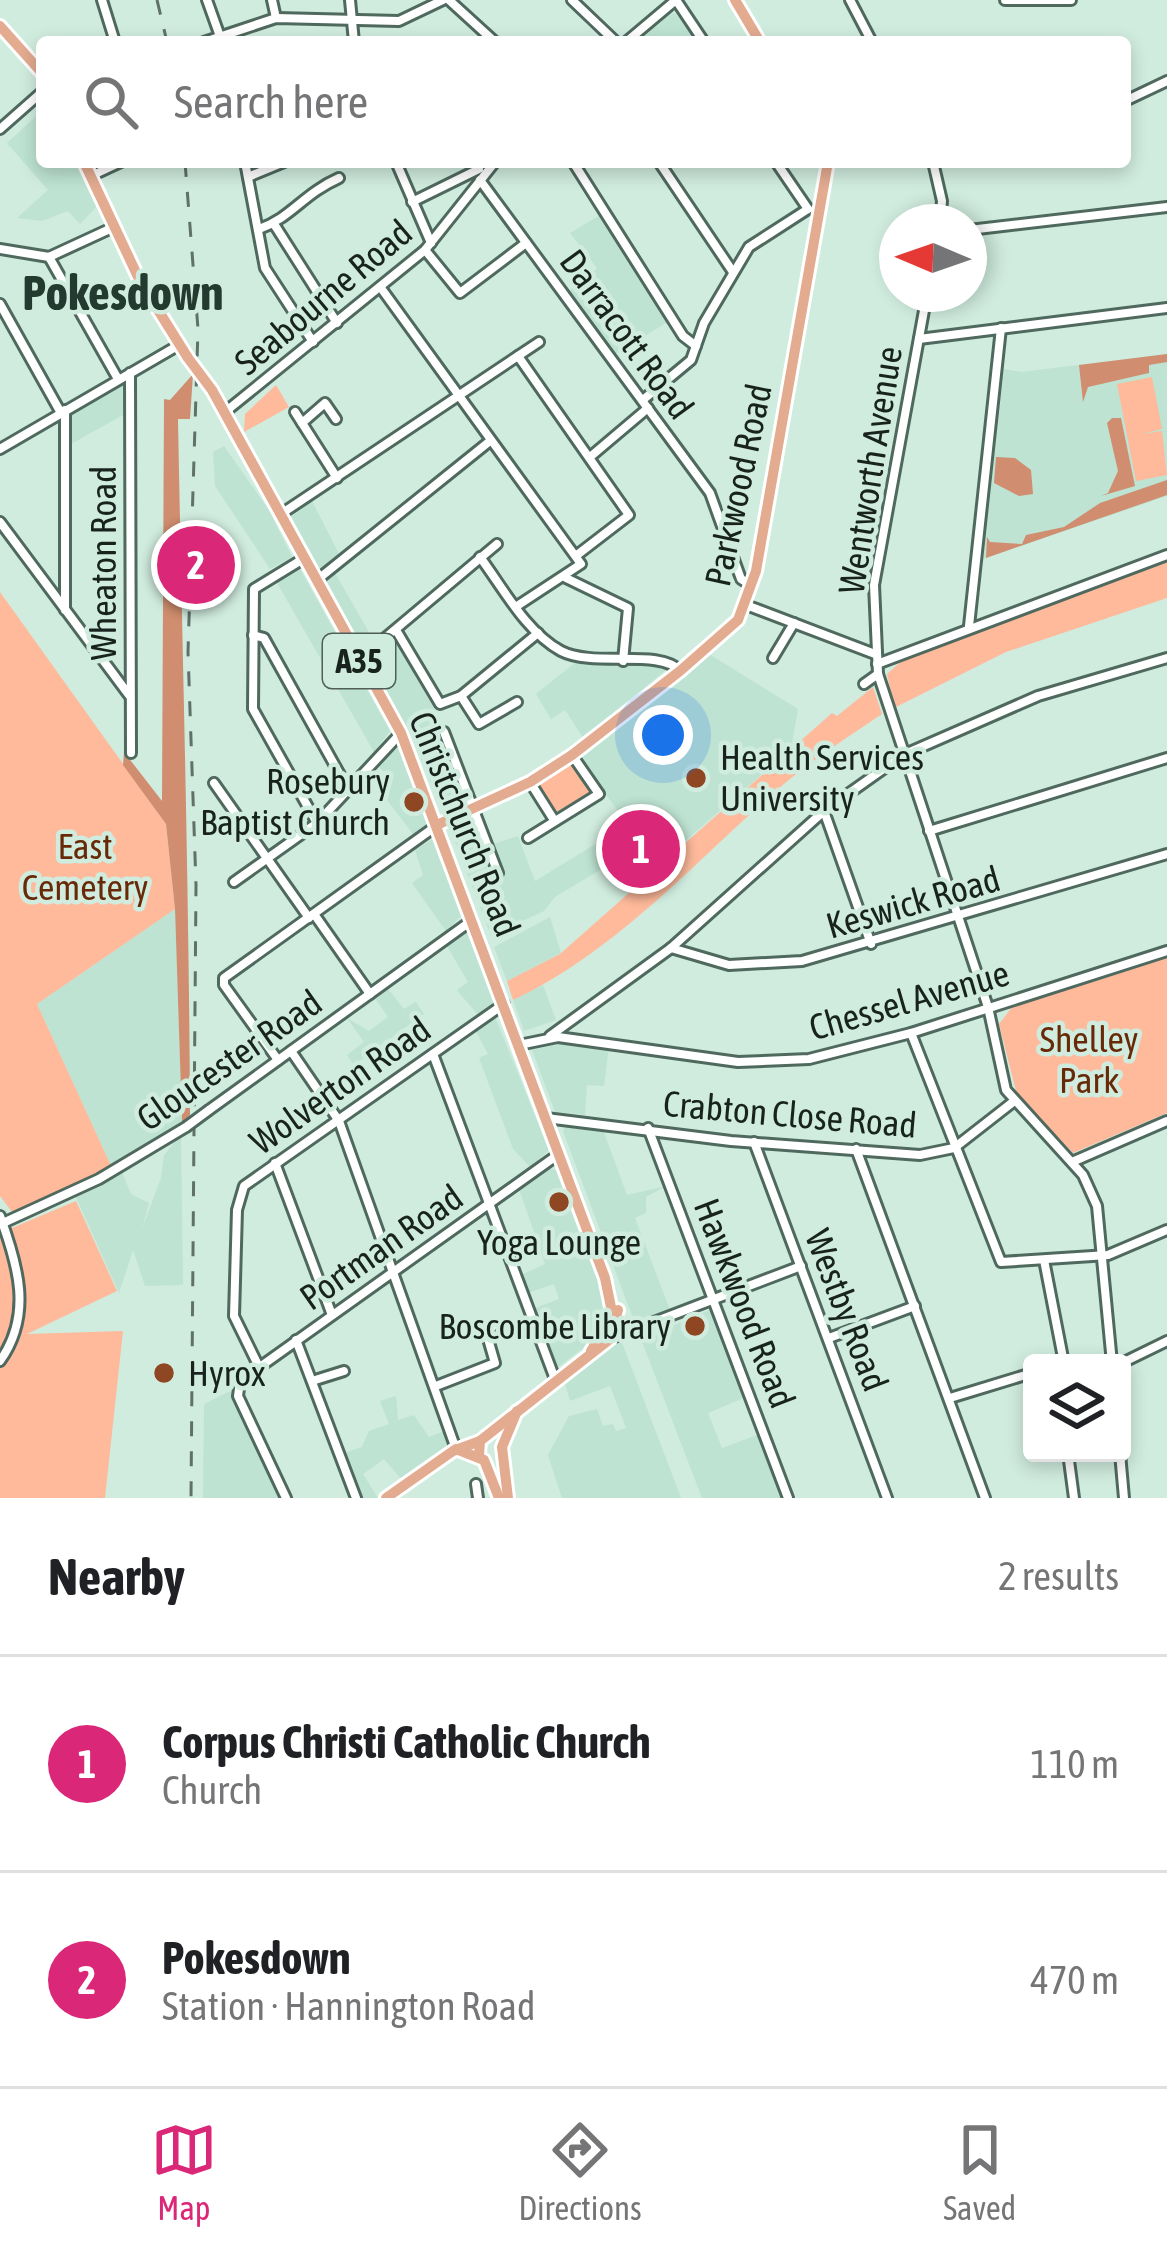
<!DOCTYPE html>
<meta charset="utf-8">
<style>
body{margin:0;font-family:"Asap Condensed",sans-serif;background:#f2f2f2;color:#202124}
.controls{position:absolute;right:36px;bottom:36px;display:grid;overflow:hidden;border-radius:12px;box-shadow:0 6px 18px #0003}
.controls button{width:108px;height:108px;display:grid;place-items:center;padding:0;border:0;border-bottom:3px solid #e0e0e0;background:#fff;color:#202124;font:60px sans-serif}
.compass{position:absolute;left:879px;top:204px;width:108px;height:108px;border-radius:50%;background:#fff;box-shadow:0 6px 18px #0003;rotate:272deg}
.you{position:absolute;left:663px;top:735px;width:42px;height:42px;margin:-30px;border:9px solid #fff;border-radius:50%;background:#1a73e8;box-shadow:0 0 0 18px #1a73e833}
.badge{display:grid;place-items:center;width:78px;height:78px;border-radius:50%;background:#db2777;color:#fff;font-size:39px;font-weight:700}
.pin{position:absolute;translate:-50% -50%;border:6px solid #fff;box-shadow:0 3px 12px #0006}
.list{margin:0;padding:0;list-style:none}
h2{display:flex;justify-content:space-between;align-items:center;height:156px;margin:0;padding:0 48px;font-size:51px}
h2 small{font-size:39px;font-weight:400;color:#757577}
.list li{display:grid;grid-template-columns:78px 1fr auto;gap:36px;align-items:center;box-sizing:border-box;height:216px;padding:0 48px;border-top:3px solid #e0e0e0}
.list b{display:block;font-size:45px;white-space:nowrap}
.list p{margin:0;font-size:39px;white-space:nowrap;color:#757577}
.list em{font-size:39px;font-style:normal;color:#757577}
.icon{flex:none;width:66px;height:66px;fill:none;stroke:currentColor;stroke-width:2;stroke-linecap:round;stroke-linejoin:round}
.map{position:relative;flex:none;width:1167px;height:1498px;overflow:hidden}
.search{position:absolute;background:#fff;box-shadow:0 6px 18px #0003;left:36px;right:36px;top:36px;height:132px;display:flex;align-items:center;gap:30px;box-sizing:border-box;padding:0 42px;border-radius:12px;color:#757577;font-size:45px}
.sheet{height:588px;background:#fff}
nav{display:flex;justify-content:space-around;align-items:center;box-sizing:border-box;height:168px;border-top:3px solid #e0e0e0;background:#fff;font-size:33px;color:#757577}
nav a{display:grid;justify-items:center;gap:6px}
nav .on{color:#db2777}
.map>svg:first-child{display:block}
.built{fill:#bee3d2}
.green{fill:#feba9b}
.forest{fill:#d08d6f}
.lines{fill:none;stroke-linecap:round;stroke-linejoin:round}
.minor-casing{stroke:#4f695e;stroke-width:14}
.major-casing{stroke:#fff;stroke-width:16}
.minor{stroke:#fff;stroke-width:8}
.major{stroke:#e3ab90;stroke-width:10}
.rail{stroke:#5f7169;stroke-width:3;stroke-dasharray:15 15;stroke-linecap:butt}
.minor-bridge-casing{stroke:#4f695e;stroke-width:14;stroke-linecap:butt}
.major-bridge-casing{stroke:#fff;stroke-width:16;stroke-linecap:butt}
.minor-bridge{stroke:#fff;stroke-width:8}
.major-bridge{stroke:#e3ab90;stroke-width:10}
.poi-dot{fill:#8e4623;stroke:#d0ecdf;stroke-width:4.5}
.labels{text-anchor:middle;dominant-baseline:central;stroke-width:9;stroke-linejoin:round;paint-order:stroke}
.shield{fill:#d0ecdf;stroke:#4f5f58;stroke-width:3}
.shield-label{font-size:33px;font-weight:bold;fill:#18231e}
.street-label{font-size:36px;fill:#18231e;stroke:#d0ecdf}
.poi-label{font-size:36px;fill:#18231e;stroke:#d0ecdf;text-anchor:start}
.park-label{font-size:36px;fill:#672907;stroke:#d0ecdf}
.district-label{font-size:48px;font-weight:bold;fill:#223a30;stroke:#d0ecdf}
</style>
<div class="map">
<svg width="1167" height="1498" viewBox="0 0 1167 1498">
<rect width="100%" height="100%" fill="#d0ecdf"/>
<g class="built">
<polygon points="675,13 697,42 635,42 669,14"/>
<polygon points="42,111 42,162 79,162 98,205 80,224 68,211 42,221 17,218 48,190 7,143"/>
<polygon points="602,214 669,321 616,354 568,292 597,268 570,233"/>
<polygon points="1167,354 1167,496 983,559 1004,369 1021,372"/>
<polygon points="119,385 125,387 125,414 71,444 71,413"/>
<polygon points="224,446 269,510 292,557 270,569 215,486 213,452"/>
<polygon points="312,501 339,554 319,570 289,518"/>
<polygon points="299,567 390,731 374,752 276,581"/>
<polygon points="335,573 374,641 363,650 324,581"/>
<polygon points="395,641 436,712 468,805 444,814 409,731 368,661"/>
<polygon points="709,654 798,709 791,749 678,847 658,812 635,829 628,825 579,757"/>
<polygon points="576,662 662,665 667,669 584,739 565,710 551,719 536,694"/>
<polygon points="398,744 429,823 413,834 377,787 387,775 378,766"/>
<polygon points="473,816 500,880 490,845 518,836 535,881 609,836 604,853 610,864 555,897 544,911 491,936 449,826"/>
<polygon points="434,838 463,914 446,931 412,883 423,875 415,850"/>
<polygon points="175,909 182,1122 112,1168 37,1004"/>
<polygon points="550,917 561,953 507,981 494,947"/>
<polygon points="467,932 494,1002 478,1015 457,990 468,982 447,946"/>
<polygon points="543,985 556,1020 524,1031 513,1000"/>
<polygon points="388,989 404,1009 416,1002 424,1014 354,1065 347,1055 364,1042 347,1018 369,1031 388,1017 375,998"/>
<polygon points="495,1017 549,1150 530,1167 513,1149 479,1058 488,1054 476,1031"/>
<polygon points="561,1044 609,1047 604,1086 587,1085 585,1115 555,1112 532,1050"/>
<polygon points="566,1126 603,1130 627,1195 666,1186 646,1197 646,1213 635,1218 670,1310 634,1321 563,1131"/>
<polygon points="181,1134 183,1285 145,1286 133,1250 119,1293 75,1195 121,1170 131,1194 149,1203 142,1229 161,1178 164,1155"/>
<polygon points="549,1168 556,1170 609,1311 596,1338 558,1367 533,1309 559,1299 554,1284 528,1293 521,1275 545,1264 519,1189"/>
<polygon points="712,1309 746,1397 708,1413 722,1448 760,1434 782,1498 702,1498 641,1339"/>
<polygon points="618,1339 621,1340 681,1498 562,1498 548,1455 569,1416 597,1409 603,1426 613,1424 616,1431 626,1428 610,1386 570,1401 564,1380"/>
<polygon points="230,1391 281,1498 203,1498 204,1404"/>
<polygon points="396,1396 398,1420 414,1415 429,1437 447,1430 450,1446 402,1480 384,1459 363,1474 378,1498 361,1498 344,1453 362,1447 369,1431 389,1424 380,1401"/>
</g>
<g class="green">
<polygon points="1152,377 1162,429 1142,434 1162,431 1167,475 1136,481 1117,384"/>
<polygon points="276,385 289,407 244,432 245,414"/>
<polygon points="1167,562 1167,598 1006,652 894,708 887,674 905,658"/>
<polygon points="0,592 166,824 175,909 37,1004 112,1168 15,1216 0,1196"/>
<path d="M873,687L882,714C847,738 810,761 778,789C692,864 618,950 513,1000L507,981L560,954L832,713L837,716Z"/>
<polygon points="570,763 591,792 556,812 538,783"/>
<polygon points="1167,954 1167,1113 1073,1153 1017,1095 999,1024 1016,1002"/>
<polygon points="76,1201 117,1291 27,1334 123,1331 105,1498 0,1498 0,1233"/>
</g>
<g class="forest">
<polygon points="1167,354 1167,362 1149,365 1149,373 1088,387 1083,402 1079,365"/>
<path d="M193,374L190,419H178C182,638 189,884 190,1115L182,1122L175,909L166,824L123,765L124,752L162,801L164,399L170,400Z"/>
<polygon points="1112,418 1121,418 1135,486 1101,496 1108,493 1118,471 1107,423"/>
<polygon points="996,457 1015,458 1031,470 1033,494 1019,496 994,483"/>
<polygon points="1167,480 1167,495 986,558 987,537 990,542 1022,544 1026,535 1064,527 1100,503"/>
</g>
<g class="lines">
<g class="minor-casing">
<g id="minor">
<polyline points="102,0 115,42"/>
<polyline points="207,0 222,42"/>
<polyline points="272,0 276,18"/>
<polyline points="350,0 354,42"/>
<polyline points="449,0 495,42"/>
<polyline points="572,0 616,42"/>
<polyline points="676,0 704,42"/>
<polyline points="850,0 872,42"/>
<polyline points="1005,0 1071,0"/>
<polyline points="204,42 276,18 399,21 443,0"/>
<polyline points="626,42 676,0"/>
<polyline points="1125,101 1167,81"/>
<polyline points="0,129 42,92"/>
<polyline points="245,162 265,268 313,342"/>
<polyline points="396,162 431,243"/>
<polyline points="573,162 683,336 696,346"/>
<polyline points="659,162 733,272"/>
<polyline points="776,162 808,209"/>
<polyline points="933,162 942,201 940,222"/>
<polyline points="91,176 121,162"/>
<polyline points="248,177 284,162"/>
<polyline points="480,180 710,493 741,579 751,585"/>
<polyline points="412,202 479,169"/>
<polyline points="274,224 337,323"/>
<path d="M259,229C291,218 303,194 339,178"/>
<polyline points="969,230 1167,207"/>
<polyline points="0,249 49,257 114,227"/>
<polyline points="425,250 460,293 526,243"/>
<polyline points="49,257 118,379"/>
<polyline points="381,288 581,564 517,606"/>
<polyline points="927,294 874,585 878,674 988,1007 1006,1090 1083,1175 1097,1206 1112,1363"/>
<polyline points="0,304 61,413"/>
<polyline points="919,339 1167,308"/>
<polyline points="518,356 629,515 577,555"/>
<polyline points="130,373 131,753"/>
<polyline points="644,399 691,360 704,323 749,247 808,209"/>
<polyline points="225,412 425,250 495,162"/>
<polyline points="295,412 337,478"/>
<polyline points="302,423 325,403 336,419"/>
<polyline points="0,449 179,345"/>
<polyline points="590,457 648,408"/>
<polyline points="281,514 539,342"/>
<polyline points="0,522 129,695"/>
<path d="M480,557C503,588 526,632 561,651C594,668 660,648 680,671"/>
<polyline points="303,559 254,589 253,709 317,823"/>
<polyline points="566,578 628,608 623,661"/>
<polyline points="317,580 490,441"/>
<polyline points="746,605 875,654"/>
<polyline points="65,610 65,410"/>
<polyline points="969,626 1001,328"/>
<polyline points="396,630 440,704 461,696 538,633"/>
<polyline points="253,635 264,638 349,791"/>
<polyline points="773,658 794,623"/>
<polyline points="360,659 497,544"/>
<polyline points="877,664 1167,555"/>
<polyline points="864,684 878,674"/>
<polyline points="461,696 479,724 517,702"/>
<polyline points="444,732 498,873"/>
<polyline points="530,782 554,820"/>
<polyline points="214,783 309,918"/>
<polyline points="824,811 871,944"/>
<polyline points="929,831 1167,758"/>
<polyline points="528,838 599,794 572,755"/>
<polyline points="234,882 317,823 401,733"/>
<polyline points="314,914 370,994"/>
<polyline points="671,948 729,965 802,961 1167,854"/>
<polyline points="911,1033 1001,1262 1108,1255 1167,1230"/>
<polyline points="550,1036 671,948 824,811 903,755 1038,696 1167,658"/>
<polyline points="519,1045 558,1037 738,1062 809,1059 911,1033 1167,951"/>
<polyline points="291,1051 339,1121 456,1449"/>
<polyline points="433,1054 555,1379"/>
<polyline points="278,1060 224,985 224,978 439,824"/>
<polyline points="209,1110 471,921"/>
<polyline points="546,1118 731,1141 920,1155 954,1148 1013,1102"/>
<polyline points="648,1128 788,1498"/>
<polyline points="754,1142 887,1498"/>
<polyline points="856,1149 985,1498"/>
<polyline points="1072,1162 1167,1121"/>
<polyline points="275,1163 332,1315"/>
<path d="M0,1216C18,1265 33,1315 0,1361"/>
<polyline points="3,1223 99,1179 186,1127"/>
<polyline points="1044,1260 1064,1363"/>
<polyline points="612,1338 801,1266"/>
<polyline points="829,1338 915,1306"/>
<polyline points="296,1340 356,1498"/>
<polyline points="1122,1363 1167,1341"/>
<polyline points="259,1367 234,1316 237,1210 244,1186 504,1004"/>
<polyline points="312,1381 344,1371"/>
<polyline points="436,1386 495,1363 486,1332 492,1327"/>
<polyline points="950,1398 1032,1373"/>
<polyline points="1068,1453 1074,1498"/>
<polyline points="1120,1453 1124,1498"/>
<polyline points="476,1484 478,1498"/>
<polyline points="286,1498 238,1396 240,1381 559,1154"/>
</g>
</g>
<g class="major-casing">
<g id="major">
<polyline points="735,0 760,42"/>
<polyline points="0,26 42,73"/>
<polyline points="84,162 140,281 188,358"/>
<polyline points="212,390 401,733 605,1278 613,1317 591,1351"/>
<polyline points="439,824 530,782 572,755 680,671 738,620 756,571 828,162"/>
<polyline points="456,1449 484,1460 499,1498"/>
<polyline points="479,1455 480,1441 610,1339 618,1310"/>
<polyline points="386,1498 453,1451 480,1441"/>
<polyline points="508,1498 502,1447 517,1411"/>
</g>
</g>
<use href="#minor" class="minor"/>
<use href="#major" class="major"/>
<g class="rail">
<polyline points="157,0 167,42"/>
<polyline points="185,162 198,329 188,652 196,885 191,1498"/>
</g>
<g class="minor-bridge-casing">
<polyline id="minor-bridge" points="186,1127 209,1110"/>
</g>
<g class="major-bridge-casing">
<polyline id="major-bridge" points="188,358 212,390"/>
</g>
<use href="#minor-bridge" class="minor-bridge"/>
<use href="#major-bridge" class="major-bridge"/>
</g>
<g class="poi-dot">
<circle cx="696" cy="778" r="12"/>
<circle cx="414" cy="802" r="12"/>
<circle cx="559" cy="1202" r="12"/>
<circle cx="695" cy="1326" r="12"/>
<circle cx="164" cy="1373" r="12"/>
</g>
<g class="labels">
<rect class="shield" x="323" y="634" width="72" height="54" rx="9"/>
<g class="shield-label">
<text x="359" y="661">A35</text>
</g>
<g class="street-label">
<text transform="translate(323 297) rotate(-40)">Seabourne Road</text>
<text transform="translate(627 334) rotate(54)">Darracott Road</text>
<text transform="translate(870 470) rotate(-81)">Wentworth Avenue</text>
<text transform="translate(738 485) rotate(-78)">Parkwood Road</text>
<text transform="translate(103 563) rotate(-90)">Wheaton Road</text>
<text transform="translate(465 824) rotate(68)">Christchurch Road</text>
<text transform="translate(913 902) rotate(-16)">Keswick Road</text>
<text transform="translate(909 1000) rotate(-16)">Chessel Avenue</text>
<text transform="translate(229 1060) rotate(-35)">Gloucester Road</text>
<text transform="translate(340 1085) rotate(-35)">Wolverton Road</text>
<text transform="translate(790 1114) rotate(5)">Crabton Close Road</text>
<text transform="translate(381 1247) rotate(-35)">Portman Road</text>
<text transform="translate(745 1303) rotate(69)">Hawkwood Road</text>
<text transform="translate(847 1310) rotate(69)">Westby Road</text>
</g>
<g class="poi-label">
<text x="720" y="757">Health Services<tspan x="720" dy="41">University</tspan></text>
<text x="390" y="781" text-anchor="end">Rosebury<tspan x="390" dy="41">Baptist Church</tspan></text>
<text x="559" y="1242" text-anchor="middle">Yoga Lounge</text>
<text x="671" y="1326" text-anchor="end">Boscombe Library</text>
<text x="188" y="1373">Hyrox</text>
</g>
<g class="park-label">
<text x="85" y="846">East<tspan x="85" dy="41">Cemetery</tspan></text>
<text x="1089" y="1039">Shelley<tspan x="1089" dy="41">Park</tspan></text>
</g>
<g class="district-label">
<text x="123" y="292">Pokesdown</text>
</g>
</g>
</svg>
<div class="controls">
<button><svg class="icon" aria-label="layers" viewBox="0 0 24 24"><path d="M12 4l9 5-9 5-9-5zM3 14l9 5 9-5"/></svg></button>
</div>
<svg class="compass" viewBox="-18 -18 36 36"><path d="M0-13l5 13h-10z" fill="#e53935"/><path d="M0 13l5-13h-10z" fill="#757577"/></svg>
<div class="you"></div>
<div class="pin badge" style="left:641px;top:849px">1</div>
<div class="pin badge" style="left:196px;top:565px">2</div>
<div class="search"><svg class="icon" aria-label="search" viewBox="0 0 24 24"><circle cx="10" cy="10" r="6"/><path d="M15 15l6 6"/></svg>Search here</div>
</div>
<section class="sheet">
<h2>Nearby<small>2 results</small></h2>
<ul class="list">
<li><span class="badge">1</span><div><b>Corpus Christi Catholic Church</b><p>Church</p></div><em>110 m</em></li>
<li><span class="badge">2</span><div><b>Pokesdown</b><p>Station · Hannington Road</p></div><em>470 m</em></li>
</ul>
</section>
<nav>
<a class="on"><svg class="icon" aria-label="map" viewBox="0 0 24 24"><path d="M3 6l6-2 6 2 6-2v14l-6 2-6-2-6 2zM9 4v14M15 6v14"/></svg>Map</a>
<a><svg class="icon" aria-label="directions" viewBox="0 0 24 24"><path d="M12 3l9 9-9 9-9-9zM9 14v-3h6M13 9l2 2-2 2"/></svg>Directions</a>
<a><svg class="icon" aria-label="saved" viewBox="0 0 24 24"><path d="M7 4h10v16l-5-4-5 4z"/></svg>Saved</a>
</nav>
